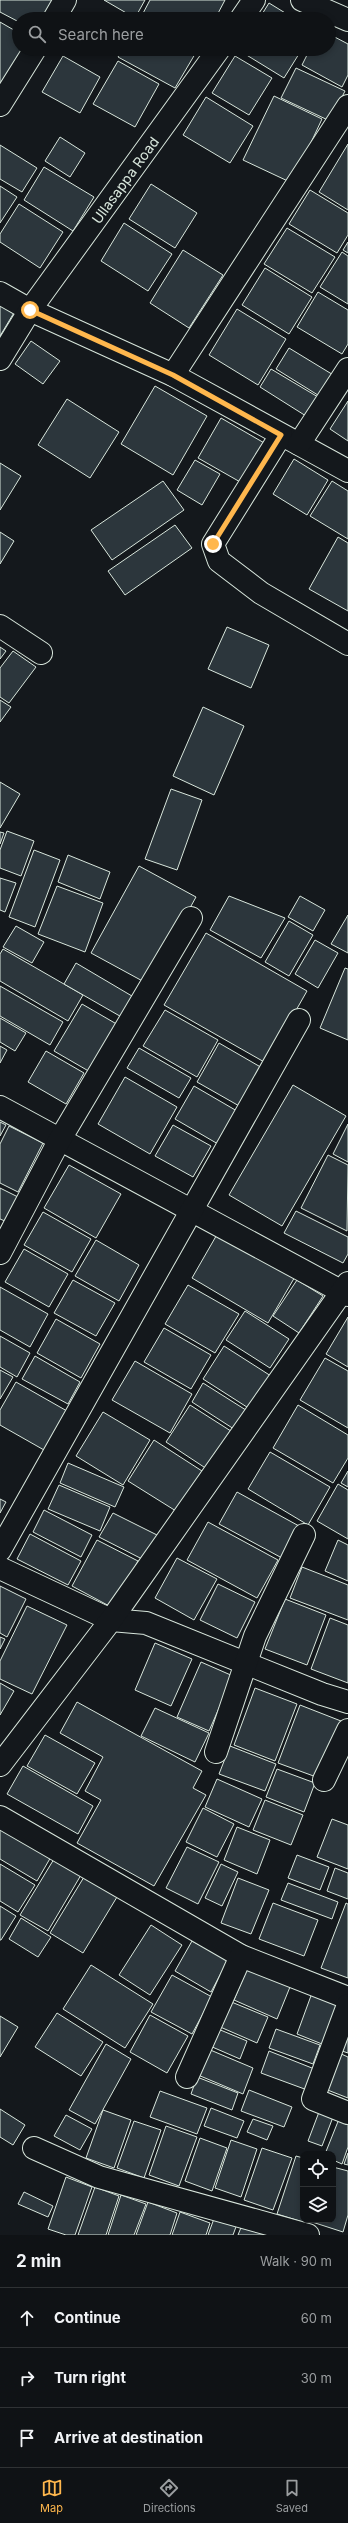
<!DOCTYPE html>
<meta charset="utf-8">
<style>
body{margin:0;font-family:Inter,sans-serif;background:#181b1e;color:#f1f3f6}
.controls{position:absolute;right:12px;bottom:12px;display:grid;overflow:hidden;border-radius:8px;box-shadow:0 2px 6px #0003}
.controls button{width:36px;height:36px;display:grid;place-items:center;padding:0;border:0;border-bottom:1px solid #2f3234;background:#0f1215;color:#f1f3f6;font:20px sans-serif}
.stop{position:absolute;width:12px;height:12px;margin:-9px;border:3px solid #ffb74d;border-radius:50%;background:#fff}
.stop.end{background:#ffb74d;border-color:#fff;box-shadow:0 1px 4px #0008}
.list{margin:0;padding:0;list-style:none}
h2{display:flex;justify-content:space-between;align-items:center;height:52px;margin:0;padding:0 16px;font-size:17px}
h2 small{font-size:13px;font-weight:400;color:#9b9ea0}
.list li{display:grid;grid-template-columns:26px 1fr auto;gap:12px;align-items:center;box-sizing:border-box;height:60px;padding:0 16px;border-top:1px solid #2f3234}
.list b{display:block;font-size:15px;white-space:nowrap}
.list em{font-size:13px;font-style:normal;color:#9b9ea0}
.icon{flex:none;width:22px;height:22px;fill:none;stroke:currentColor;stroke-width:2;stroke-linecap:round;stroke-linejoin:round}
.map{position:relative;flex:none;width:348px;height:2235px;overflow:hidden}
.search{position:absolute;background:#0f1215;box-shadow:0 2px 6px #0003;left:12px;right:12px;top:12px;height:44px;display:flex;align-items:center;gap:10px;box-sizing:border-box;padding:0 14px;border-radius:22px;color:#9b9ea0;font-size:15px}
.sheet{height:232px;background:#0f1215}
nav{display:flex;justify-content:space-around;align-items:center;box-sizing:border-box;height:56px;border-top:1px solid #2f3234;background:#0f1215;font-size:11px;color:#9b9ea0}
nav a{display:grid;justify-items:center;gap:2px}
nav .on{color:#ffb74d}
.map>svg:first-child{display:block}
.building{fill:#2c363c;stroke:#d8e6dc}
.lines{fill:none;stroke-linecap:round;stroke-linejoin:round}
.minor-casing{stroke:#d8e6dc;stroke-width:24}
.minor{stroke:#14181c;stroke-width:22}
.route{stroke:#ffb74d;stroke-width:5}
.labels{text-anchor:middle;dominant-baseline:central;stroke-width:3;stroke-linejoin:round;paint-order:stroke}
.street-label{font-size:14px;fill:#d8e6dc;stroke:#14181c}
</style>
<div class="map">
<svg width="348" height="2235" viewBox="0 0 348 2235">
<rect width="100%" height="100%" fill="#14181c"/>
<g class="building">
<polygon points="0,0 58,0 48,19 19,19 19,22 0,12"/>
<polygon points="104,0 145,0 135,18"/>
<polygon points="150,0 225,0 215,19 140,19"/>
<polygon points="269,3 295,19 259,19"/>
<polygon points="0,22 19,33 19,49 28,49 7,87 0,83"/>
<polygon points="329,34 348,44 348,75 342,87 302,65 310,49 329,49"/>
<polygon points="123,49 198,49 175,88 118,57"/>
<polygon points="241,49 302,49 284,78 240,51"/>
<polygon points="63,56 100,77 80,113 42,92"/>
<polygon points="235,56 272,78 249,115 212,93"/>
<polygon points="118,61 159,84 135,127 93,104"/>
<polygon points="296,68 345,91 330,121 281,98"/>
<polygon points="274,96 322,119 292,183 243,160"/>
<polygon points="206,97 253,126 230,163 183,135"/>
<polygon points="60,137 85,153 70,177 45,161"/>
<polygon points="348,144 348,210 319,192"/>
<polygon points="0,145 37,168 22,192 0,179"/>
<polygon points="44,167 94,197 73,231 24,200"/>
<polygon points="151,184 197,213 175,248 129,219"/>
<polygon points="0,186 17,197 0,223"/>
<polygon points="310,190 348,213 348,235 337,253 289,224"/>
<polygon points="19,204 63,232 40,268 0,242 0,234"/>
<polygon points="124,223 172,254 148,291 101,261"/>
<polygon points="287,228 335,257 312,293 264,264"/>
<polygon points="348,242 348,253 343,250"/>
<polygon points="183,250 223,275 189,328 150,303"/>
<polygon points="342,252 348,256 348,304 320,287"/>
<polygon points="265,268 312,297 289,334 242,305"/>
<polygon points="318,292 348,310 348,344 342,354 297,327"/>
<polygon points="0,302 15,311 0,336"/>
<polygon points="237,309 286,339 258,385 209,355"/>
<polygon points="31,341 60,361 43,384 15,364"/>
<polygon points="289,348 335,376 321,397 276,369"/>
<polygon points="271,369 318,397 306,416 260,387"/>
<polygon points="155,386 207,416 173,475 121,444"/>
<polygon points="67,399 119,432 90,478 38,445"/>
<polygon points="348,401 348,441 330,429"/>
<polygon points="221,418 266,444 242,483 198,458"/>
<polygon points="294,459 328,480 307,515 273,494"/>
<polygon points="195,460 220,474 202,505 177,490"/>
<polygon points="0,463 21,476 0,510"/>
<polygon points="163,481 184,510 112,560 91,530"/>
<polygon points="332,481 348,491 348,539 310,516"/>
<polygon points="175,525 192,548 125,595 108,571"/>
<polygon points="0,532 14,541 0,564"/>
<polygon points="338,537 348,543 348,611 309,589"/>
<polygon points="227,627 269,645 251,688 208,669"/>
<polygon points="0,647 6,651 0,659"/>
<polygon points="13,651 36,667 9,703 0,697 0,668"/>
<polygon points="0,700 11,707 0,722"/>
<polygon points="203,707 244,726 214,795 173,776"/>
<polygon points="0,782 20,794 0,828"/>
<polygon points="171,789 202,800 177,870 145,859"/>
<polygon points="7,831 34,841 21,876 0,868 0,850"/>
<polygon points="0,832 4,833 0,844"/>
<polygon points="34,850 60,860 35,927 9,917"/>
<polygon points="68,855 110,872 100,899 58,882"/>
<polygon points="139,866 196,897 148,984 91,953"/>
<polygon points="0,878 16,883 5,912 0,910"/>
<polygon points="57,886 103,903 85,952 38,934"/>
<polygon points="229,896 285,918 261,958 210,930"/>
<polygon points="300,896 325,910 313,931 288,917"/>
<polygon points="348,915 348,953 331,944"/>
<polygon points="289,921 313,935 289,976 265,962"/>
<polygon points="16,926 44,942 32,963 3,947"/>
<polygon points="206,933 307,991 266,1063 164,1005"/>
<polygon points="315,940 338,953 318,988 295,974"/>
<polygon points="3,949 83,995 68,1021 0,981 0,954"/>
<polygon points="76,963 137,999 125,1019 64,984"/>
<polygon points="345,968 348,969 348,1040 320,1028"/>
<polygon points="0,986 63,1022 50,1045 0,1016"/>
<polygon points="82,1004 120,1026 92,1073 54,1051"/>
<polygon points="165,1010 218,1040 197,1077 143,1046"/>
<polygon points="0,1018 26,1033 15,1051 0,1042"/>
<polygon points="219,1043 264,1069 241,1107 197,1082"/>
<polygon points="0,1046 7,1050 0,1063"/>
<polygon points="139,1048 191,1078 179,1098 127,1068"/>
<polygon points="46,1051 84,1073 66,1104 28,1082"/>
<polygon points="125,1077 177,1107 150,1154 98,1124"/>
<polygon points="293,1085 346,1116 282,1226 229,1195"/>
<polygon points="194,1086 237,1111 218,1144 175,1119"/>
<polygon points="0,1122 6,1125 0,1136"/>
<polygon points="348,1124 348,1162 333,1154"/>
<polygon points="173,1125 211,1146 193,1177 155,1156"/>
<polygon points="9,1126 43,1143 18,1192 0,1183 0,1144"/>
<polygon points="328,1155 348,1165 347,1231 301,1208"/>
<polygon points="69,1165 121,1194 96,1238 44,1208"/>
<polygon points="0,1188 18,1197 5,1221 0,1219"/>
<polygon points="296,1211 348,1237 348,1254 343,1263 284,1233"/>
<polygon points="43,1212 91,1239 72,1272 24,1245"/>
<polygon points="219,1231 296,1275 268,1323 192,1278"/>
<polygon points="96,1240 139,1265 119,1301 75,1276"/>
<polygon points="24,1249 68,1274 49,1307 5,1282"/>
<polygon points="73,1280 115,1303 96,1336 54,1313"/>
<polygon points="297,1280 323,1296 299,1333 273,1316"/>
<polygon points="188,1285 239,1314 215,1353 165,1324"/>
<polygon points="0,1287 48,1314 30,1347 0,1330"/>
<polygon points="245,1311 289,1339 270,1368 226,1340"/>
<polygon points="348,1317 348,1367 326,1354"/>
<polygon points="56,1319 100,1344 81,1378 37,1353"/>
<polygon points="164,1328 211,1355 191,1389 144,1362"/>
<polygon points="0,1336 30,1353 17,1377 0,1367"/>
<polygon points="224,1346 271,1376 250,1409 203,1379"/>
<polygon points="35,1356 80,1382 68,1404 22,1379"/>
<polygon points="325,1358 348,1371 348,1428 300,1400"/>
<polygon points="135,1361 192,1394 170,1433 112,1400"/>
<polygon points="0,1370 13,1377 0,1399"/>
<polygon points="16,1382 67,1411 44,1450 0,1425 0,1410"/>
<polygon points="203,1383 249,1412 237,1431 192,1402"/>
<polygon points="190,1405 234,1433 210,1471 166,1442"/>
<polygon points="298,1405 348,1435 348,1458 333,1483 273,1448"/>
<polygon points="103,1412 150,1440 123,1485 76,1456"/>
<polygon points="154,1440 202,1471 176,1511 128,1481"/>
<polygon points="270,1452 330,1487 308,1525 248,1489"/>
<polygon points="68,1463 124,1487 115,1507 60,1483"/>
<polygon points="348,1471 348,1487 341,1483"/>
<polygon points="338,1484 348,1490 348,1539 317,1521"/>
<polygon points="59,1485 110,1507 100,1531 48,1509"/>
<polygon points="237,1492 299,1526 282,1558 219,1524"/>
<polygon points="0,1499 6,1502 0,1513"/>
<polygon points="44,1510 92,1535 81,1557 33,1532"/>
<polygon points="113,1513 159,1536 146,1561 99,1537"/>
<polygon points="208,1522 278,1560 257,1598 187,1560"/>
<polygon points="30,1534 81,1561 68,1585 17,1559"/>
<polygon points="97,1540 138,1561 113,1608 72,1586"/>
<polygon points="338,1540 348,1545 348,1581 325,1571"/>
<polygon points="177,1558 217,1579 194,1620 155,1598"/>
<polygon points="302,1567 348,1585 348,1620 290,1598"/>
<polygon points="218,1584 255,1602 237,1638 200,1620"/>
<polygon points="0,1586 26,1599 7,1637 0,1633"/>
<polygon points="285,1599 326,1615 307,1665 265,1649"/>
<polygon points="27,1606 67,1625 32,1694 0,1679 0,1661"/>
<polygon points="330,1618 348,1625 348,1683 311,1669"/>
<polygon points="0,1637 5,1639 0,1649"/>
<polygon points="155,1643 192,1659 171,1706 135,1690"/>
<polygon points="201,1662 233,1676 209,1731 177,1717"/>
<polygon points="0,1683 14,1691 0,1715"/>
<polygon points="255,1688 297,1704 275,1761 234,1745"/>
<polygon points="77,1702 202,1771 193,1788 206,1795 154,1886 77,1843 101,1800 85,1791 103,1757 60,1733"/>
<polygon points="300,1705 341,1721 319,1778 278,1763"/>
<polygon points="155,1708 209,1733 195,1762 141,1736"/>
<polygon points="45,1735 95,1763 77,1794 27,1766"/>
<polygon points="230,1746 276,1764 265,1791 219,1774"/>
<polygon points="23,1766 93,1806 78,1834 7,1794"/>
<polygon points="277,1769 315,1783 304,1812 266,1797"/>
<polygon points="217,1779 262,1799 249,1827 205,1807"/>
<polygon points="265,1800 303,1815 291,1845 253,1830"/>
<polygon points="203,1808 234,1824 217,1857 186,1842"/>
<polygon points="332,1819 348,1825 348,1869 317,1857"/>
<polygon points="0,1824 52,1855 37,1881 0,1859"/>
<polygon points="237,1827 270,1840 257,1874 224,1860"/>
<polygon points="187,1847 219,1862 198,1904 166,1888"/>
<polygon points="297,1855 329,1867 320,1890 288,1878"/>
<polygon points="54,1859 81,1875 48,1931 20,1915"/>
<polygon points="0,1864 35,1885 18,1912 0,1901"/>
<polygon points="221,1864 238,1872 222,1906 205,1898"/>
<polygon points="335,1868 348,1873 348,1899 327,1891"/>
<polygon points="84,1877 117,1897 83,1953 50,1933"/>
<polygon points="238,1878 269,1890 251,1934 221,1923"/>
<polygon points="288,1883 338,1902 332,1919 281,1900"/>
<polygon points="273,1903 318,1920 304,1956 259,1939"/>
<polygon points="346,1903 348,1904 348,1978 321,1968"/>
<polygon points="0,1906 16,1916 1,1940 0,1940"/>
<polygon points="21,1918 51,1937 38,1957 9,1939"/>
<polygon points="151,1925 182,1945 150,1995 119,1975"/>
<polygon points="192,1941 228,1960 211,1992 175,1971"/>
<polygon points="249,1964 292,1982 277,2019 234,2000"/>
<polygon points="91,1965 153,2004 125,2048 63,2009"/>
<polygon points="172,1975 212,1997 192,2034 151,2012"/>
<polygon points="312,1993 338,2003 322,2044 297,2034"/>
<polygon points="229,2001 268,2017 257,2043 218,2026"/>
<polygon points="57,2013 103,2042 81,2076 35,2047"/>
<polygon points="150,2015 188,2036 167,2073 130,2052"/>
<polygon points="0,2016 18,2027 0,2057"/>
<polygon points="218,2029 247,2041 240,2059 210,2046"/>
<polygon points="276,2029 320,2045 313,2064 269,2048"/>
<polygon points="348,2034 348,2053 342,2051"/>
<polygon points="106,2044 131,2059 95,2124 69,2110"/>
<polygon points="208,2049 253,2068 243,2094 198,2075"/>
<polygon points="269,2051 317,2070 310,2091 261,2073"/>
<polygon points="339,2053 348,2057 348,2098 325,2089"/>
<polygon points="197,2077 238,2093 232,2110 191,2094"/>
<polygon points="249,2090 292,2107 284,2127 241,2111"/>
<polygon points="160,2091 207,2108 197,2134 150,2117"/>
<polygon points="211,2108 244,2121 237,2138 204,2126"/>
<polygon points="0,2109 25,2125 13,2145 0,2137"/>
<polygon points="103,2110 131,2120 114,2168 86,2158"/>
<polygon points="319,2112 333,2117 322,2146 308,2141"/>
<polygon points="66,2115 92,2129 80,2150 54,2136"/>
<polygon points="253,2119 273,2126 267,2140 247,2132"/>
<polygon points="339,2119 348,2122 348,2147 342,2164 333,2160 333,2154 325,2154"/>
<polygon points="134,2121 161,2130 144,2178 117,2168"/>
<polygon points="166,2126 197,2137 179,2186 149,2175"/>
<polygon points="200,2138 227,2148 212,2191 185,2181"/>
<polygon points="231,2140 257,2149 241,2197 215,2188"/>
<polygon points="262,2148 292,2158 273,2210 244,2200"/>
<polygon points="348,2153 348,2165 344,2164"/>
<polygon points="296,2156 303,2158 303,2220 307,2220 306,2223 277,2214"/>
<polygon points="333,2167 348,2171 348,2215 343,2232 309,2221 333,2220"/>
<polygon points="66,2177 92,2187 75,2235 66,2235 48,2229"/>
<polygon points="95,2187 119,2196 106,2235 78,2235"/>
<polygon points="24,2192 53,2206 48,2217 18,2204"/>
<polygon points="121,2195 146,2204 134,2235 108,2235"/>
<polygon points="148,2202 177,2213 170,2235 136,2235"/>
<polygon points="180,2212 210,2223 206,2235 172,2235"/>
<polygon points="215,2216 237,2224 233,2235 208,2235"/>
<polygon points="242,2225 269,2235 238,2235"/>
</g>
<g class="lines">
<g class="minor-casing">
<g id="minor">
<polyline points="302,0 348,20"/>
<polyline points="54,19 65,0"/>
<polyline points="241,19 254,0"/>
<polyline points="0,105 35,49"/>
<polyline points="0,293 30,310 173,375 348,471"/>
<polyline points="0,359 30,310 219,49"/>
<polyline points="173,375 348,106"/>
<polyline points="281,435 213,544 219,561 261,593 348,644"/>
<polyline points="299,444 348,369"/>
<polyline points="0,626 41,653"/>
<polyline points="0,1107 348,1295"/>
<polyline points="0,1253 59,1141 191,918"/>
<polyline points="0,1550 299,1020"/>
<polyline points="0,1568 111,1620 146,1623 322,1694 348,1702"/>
<polyline points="216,1752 255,1636 304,1535"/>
<polyline points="0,1765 111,1620 348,1283"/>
<polyline points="324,1780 348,1730"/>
<polyline points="0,1817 241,1956 348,1998"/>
<polyline points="348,2005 313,2099 348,2113"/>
<polyline points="187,2077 241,1956"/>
<polyline points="34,2148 99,2177 308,2235"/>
</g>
</g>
<use href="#minor" class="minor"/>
</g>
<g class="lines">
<polyline class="route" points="30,310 173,375 281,435 213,544"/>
</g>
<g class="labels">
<g class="street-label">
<text transform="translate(125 180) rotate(-54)">Ullasappa Road</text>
</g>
</g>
</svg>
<div class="controls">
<button><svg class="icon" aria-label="locate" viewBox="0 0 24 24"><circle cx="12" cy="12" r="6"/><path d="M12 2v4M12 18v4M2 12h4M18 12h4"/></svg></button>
<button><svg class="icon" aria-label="layers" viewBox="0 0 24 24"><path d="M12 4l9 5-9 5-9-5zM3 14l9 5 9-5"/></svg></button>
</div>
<div class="stop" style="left:30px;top:310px"></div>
<div class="stop end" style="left:213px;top:544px"></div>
<div class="search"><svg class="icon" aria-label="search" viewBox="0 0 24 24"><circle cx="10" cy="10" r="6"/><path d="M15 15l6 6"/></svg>Search here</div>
</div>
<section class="sheet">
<h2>2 min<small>Walk · 90 m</small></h2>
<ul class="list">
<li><svg class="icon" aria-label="ahead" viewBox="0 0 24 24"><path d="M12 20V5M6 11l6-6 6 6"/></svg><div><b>Continue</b></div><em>60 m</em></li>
<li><svg class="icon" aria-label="right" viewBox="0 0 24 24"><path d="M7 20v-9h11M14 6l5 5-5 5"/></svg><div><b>Turn right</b></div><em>30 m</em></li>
<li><svg class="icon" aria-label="arrive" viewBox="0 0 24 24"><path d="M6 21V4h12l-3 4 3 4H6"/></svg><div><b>Arrive at destination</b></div></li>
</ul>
</section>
<nav>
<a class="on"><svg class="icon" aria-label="map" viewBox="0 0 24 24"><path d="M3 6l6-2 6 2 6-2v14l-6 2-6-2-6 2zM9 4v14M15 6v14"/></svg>Map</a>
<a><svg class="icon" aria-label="directions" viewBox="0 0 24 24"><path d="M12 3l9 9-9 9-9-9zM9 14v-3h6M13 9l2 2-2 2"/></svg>Directions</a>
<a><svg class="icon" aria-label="saved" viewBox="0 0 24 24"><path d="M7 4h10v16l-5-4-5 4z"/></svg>Saved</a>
</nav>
